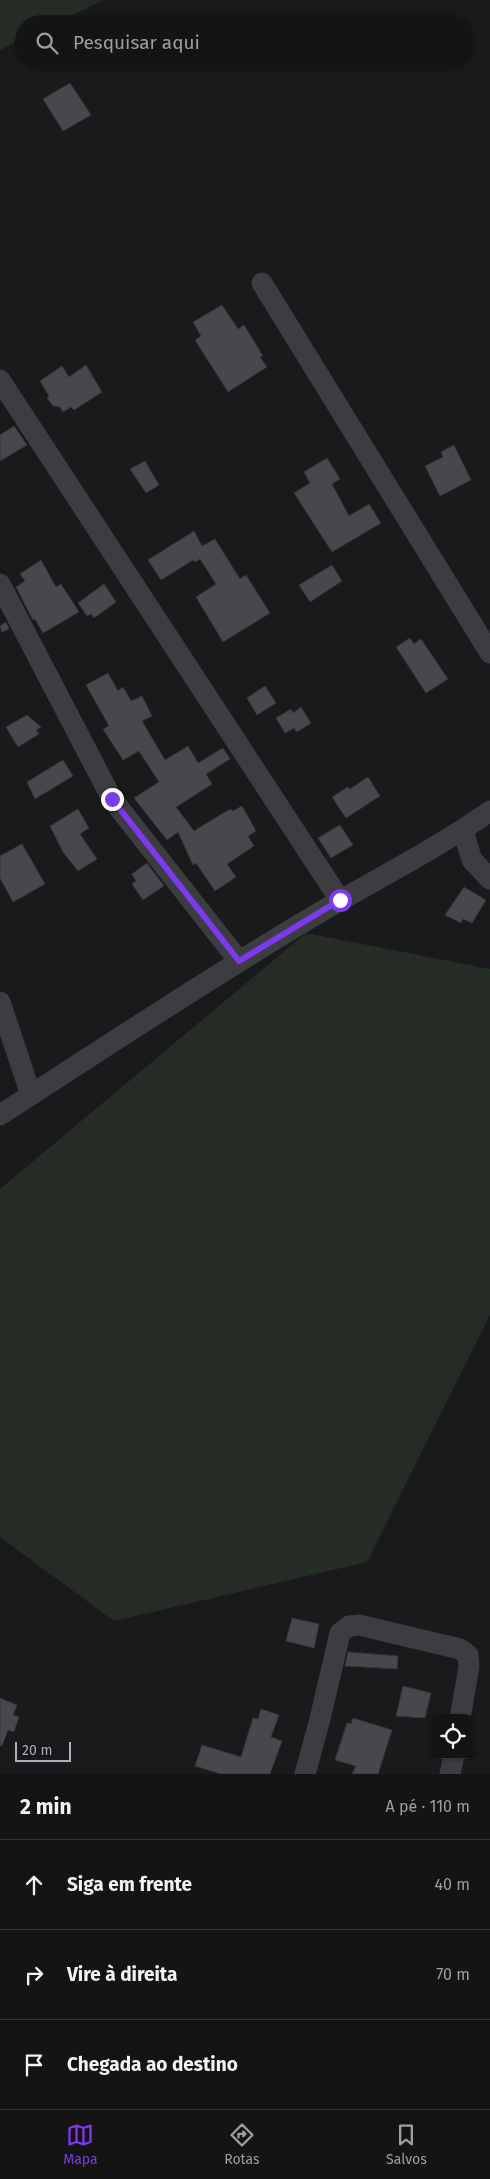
<!DOCTYPE html>
<html lang="pt">
<meta charset="utf-8">
<style>
body{margin:0;font-family:"Fira Sans",sans-serif;background:#1d1d1e;color:#f1f3f6}
.controls{position:absolute;right:15px;bottom:15px;display:grid;overflow:hidden;border-radius:10px;box-shadow:0 1px 4px #0004}
.controls button{width:45px;height:45px;display:grid;place-items:center;padding:0;border:0;border-bottom:1px solid #333334;background:#141415;color:#f1f3f6;font:25px sans-serif}
.scale{position:absolute;left:15px;bottom:12px;width:56px;box-sizing:border-box;padding-left:5px;border:2px solid #aeb1ba;border-top:0;font-size:14px;line-height:18px;white-space:nowrap;color:#aeb1ba;-webkit-text-stroke:4px #151517;paint-order:stroke}
.stop{position:absolute;width:15px;height:15px;margin:-11px;border:4px solid #7c3aed;border-radius:50%;background:#fff}
.stop.end{background:#7c3aed;border-color:#fff;box-shadow:0 1px 5px #0008}
.list{margin:0;padding:0;list-style:none}
h2{display:flex;justify-content:space-between;align-items:center;height:65px;margin:0;padding:0 20px;font-size:21px}
h2 small{font-size:16px;font-weight:400;color:#9d9ea0}
.list li{display:grid;grid-template-columns:32px 1fr auto;gap:15px;align-items:center;box-sizing:border-box;height:90px;padding:0 20px;border-top:1px solid #333334}
.list b{display:block;font-size:19px;white-space:nowrap}
.list em{font-size:16px;font-style:normal;color:#9d9ea0}
.icon{flex:none;width:28px;height:28px;fill:none;stroke:currentColor;stroke-width:2;stroke-linecap:round;stroke-linejoin:round}
.map{position:relative;flex:none;width:490px;height:1774px;overflow:hidden}
.search{position:absolute;background:#141415;box-shadow:0 1px 4px #0004;left:15px;right:15px;top:15px;height:55px;display:flex;align-items:center;gap:12px;box-sizing:border-box;padding:0 18px;border-radius:28px;color:#9d9ea0;font-size:19px}
.sheet{height:335px;background:#141415}
nav{display:flex;justify-content:space-around;align-items:center;box-sizing:border-box;height:70px;border-top:1px solid #333334;background:#141415;font-size:14px;color:#9d9ea0}
nav a{display:grid;justify-items:center;gap:2px}
nav .on{color:#7c3aed}
.map>svg:first-child{display:block}
.green{fill:#252c26}
.building{fill:#48474c;stroke:#353538}
.lines{fill:none;stroke-linecap:round;stroke-linejoin:round}
.street{stroke:#3c3c41;stroke-width:21}
.route{stroke:#7c3aed;stroke-width:6}
</style>
<div class="map">
<svg width="490" height="1774" viewBox="0 0 490 1774">
<rect width="100%" height="100%" fill="#1a1a1c"/>
<g class="green">
<polygon points="0,0 104,0 54,24 24,24 24,38 0,50"/>
<polygon points="306,933 490,969 490,1315 367,1562 114,1621 0,1537 0,1189"/>
</g>
<g class="building">
<polygon points="70,83 91,115 63,131 43,99"/>
<polygon points="222,305 238,329 244,325 263,356 260,357 267,367 228,392 195,340 201,336 193,322"/>
<polygon points="86,365 102,392 74,410 71,407 63,412 60,407 53,406 47,398 49,396 40,381 62,366 69,377"/>
<polygon points="14,426 27,445 0,461 0,435"/>
<polygon points="454,445 471,480 440,496 425,466 443,457 441,452"/>
<polygon points="327,458 340,479 332,484 349,516 369,504 381,523 332,552 294,493 310,483 304,472"/>
<polygon points="145,461 159,485 146,493 130,469"/>
<polygon points="194,531 202,546 215,539 240,579 246,575 270,613 223,642 196,597 216,584 200,559 195,562 193,560 161,580 148,560"/>
<polygon points="41,560 56,587 61,584 79,612 43,633 35,619 33,620 16,587 25,581 20,574"/>
<polygon points="332,565 342,581 310,602 299,585"/>
<polygon points="104,584 116,602 94,618 91,614 87,616 78,603"/>
<polygon points="6,622 9,629 2,632 0,626"/>
<polygon points="410,638 414,644 421,639 448,679 426,693 396,647"/>
<polygon points="108,673 118,691 123,687 131,701 142,696 152,716 142,721 165,760 188,746 198,763 223,748 230,759 206,774 212,784 176,807 194,831 230,809 233,811 242,806 256,831 248,836 254,846 227,864 236,877 215,891 196,863 193,865 178,832 167,840 134,798 159,782 139,751 123,760 103,729 109,726 86,685"/>
<polygon points="265,686 276,703 257,715 247,698"/>
<polygon points="301,707 311,723 297,732 294,728 285,733 276,718 291,709 293,713"/>
<polygon points="27,715 41,727 36,730 39,734 18,747 6,727"/>
<polygon points="63,760 73,776 35,799 27,782"/>
<polygon points="368,777 380,796 346,818 332,797 348,787 350,789"/>
<polygon points="78,809 89,828 80,834 97,859 78,871 63,852 50,826"/>
<polygon points="340,825 353,845 331,858 318,838"/>
<polygon points="22,844 45,884 13,902 0,878 0,856"/>
<polygon points="147,863 164,886 143,900 132,884 136,881 132,874"/>
<polygon points="464,887 486,900 472,923 463,919 461,923 445,915"/>
<polygon points="292,1618 319,1624 314,1648 286,1641"/>
<polygon points="348,1652 398,1656 397,1669 345,1666"/>
<polygon points="403,1686 431,1693 425,1718 396,1716"/>
<polygon points="0,1698 17,1705 13,1715 19,1717 14,1732 8,1730 2,1746 0,1746"/>
<polygon points="261,1709 279,1715 271,1737 282,1741 270,1774 221,1774 195,1766 202,1745 241,1757 253,1718 258,1719"/>
<polygon points="353,1718 392,1730 378,1774 352,1774 356,1766 335,1760 347,1723 351,1724"/>
</g>
<g class="lines">
<g class="street">
<polyline points="262,283 490,653"/>
<polyline points="0,380 340,900"/>
<polyline points="0,584 112,799 239,961"/>
<polyline points="463,831 472,860 490,879"/>
<polyline points="0,1002 31,1095"/>
<path d="M0,1115C102,1049 203,982 307,920C368,883 432,852 490,811"/>
<polyline points="305,1774 320,1719 340,1633 349,1626 359,1625 460,1649 468,1655 469,1667 460,1718"/>
<polyline points="450,1774 454,1755"/>
</g>
</g>
<g class="lines">
<polyline class="route" points="112,799 239,961 340,900"/>
</g>
</svg>
<div class="controls">
<button><svg class="icon" aria-label="locate" viewBox="0 0 24 24"><circle cx="12" cy="12" r="6"/><path d="M12 2v4M12 18v4M2 12h4M18 12h4"/></svg></button>
</div>
<div class="scale">20 m</div>
<div class="stop" style="left:340px;top:900px"></div>
<div class="stop end" style="left:112px;top:799px"></div>
<div class="search"><svg class="icon" aria-label="search" viewBox="0 0 24 24"><circle cx="10" cy="10" r="6"/><path d="M15 15l6 6"/></svg>Pesquisar aqui</div>
</div>
<section class="sheet">
<h2>2 min<small>A pé · 110 m</small></h2>
<ul class="list">
<li><svg class="icon" aria-label="ahead" viewBox="0 0 24 24"><path d="M12 20V5M6 11l6-6 6 6"/></svg><div><b>Siga em frente</b></div><em>40 m</em></li>
<li><svg class="icon" aria-label="right" viewBox="0 0 24 24"><path d="M7 20v-9h11M14 6l5 5-5 5"/></svg><div><b>Vire à direita</b></div><em>70 m</em></li>
<li><svg class="icon" aria-label="arrive" viewBox="0 0 24 24"><path d="M6 21V4h12l-3 4 3 4H6"/></svg><div><b>Chegada ao destino</b></div></li>
</ul>
</section>
<nav>
<a class="on"><svg class="icon" aria-label="map" viewBox="0 0 24 24"><path d="M3 6l6-2 6 2 6-2v14l-6 2-6-2-6 2zM9 4v14M15 6v14"/></svg>Mapa</a>
<a><svg class="icon" aria-label="directions" viewBox="0 0 24 24"><path d="M12 3l9 9-9 9-9-9zM9 14v-3h6M13 9l2 2-2 2"/></svg>Rotas</a>
<a><svg class="icon" aria-label="saved" viewBox="0 0 24 24"><path d="M7 4h10v16l-5-4-5 4z"/></svg>Salvos</a>
</nav>
